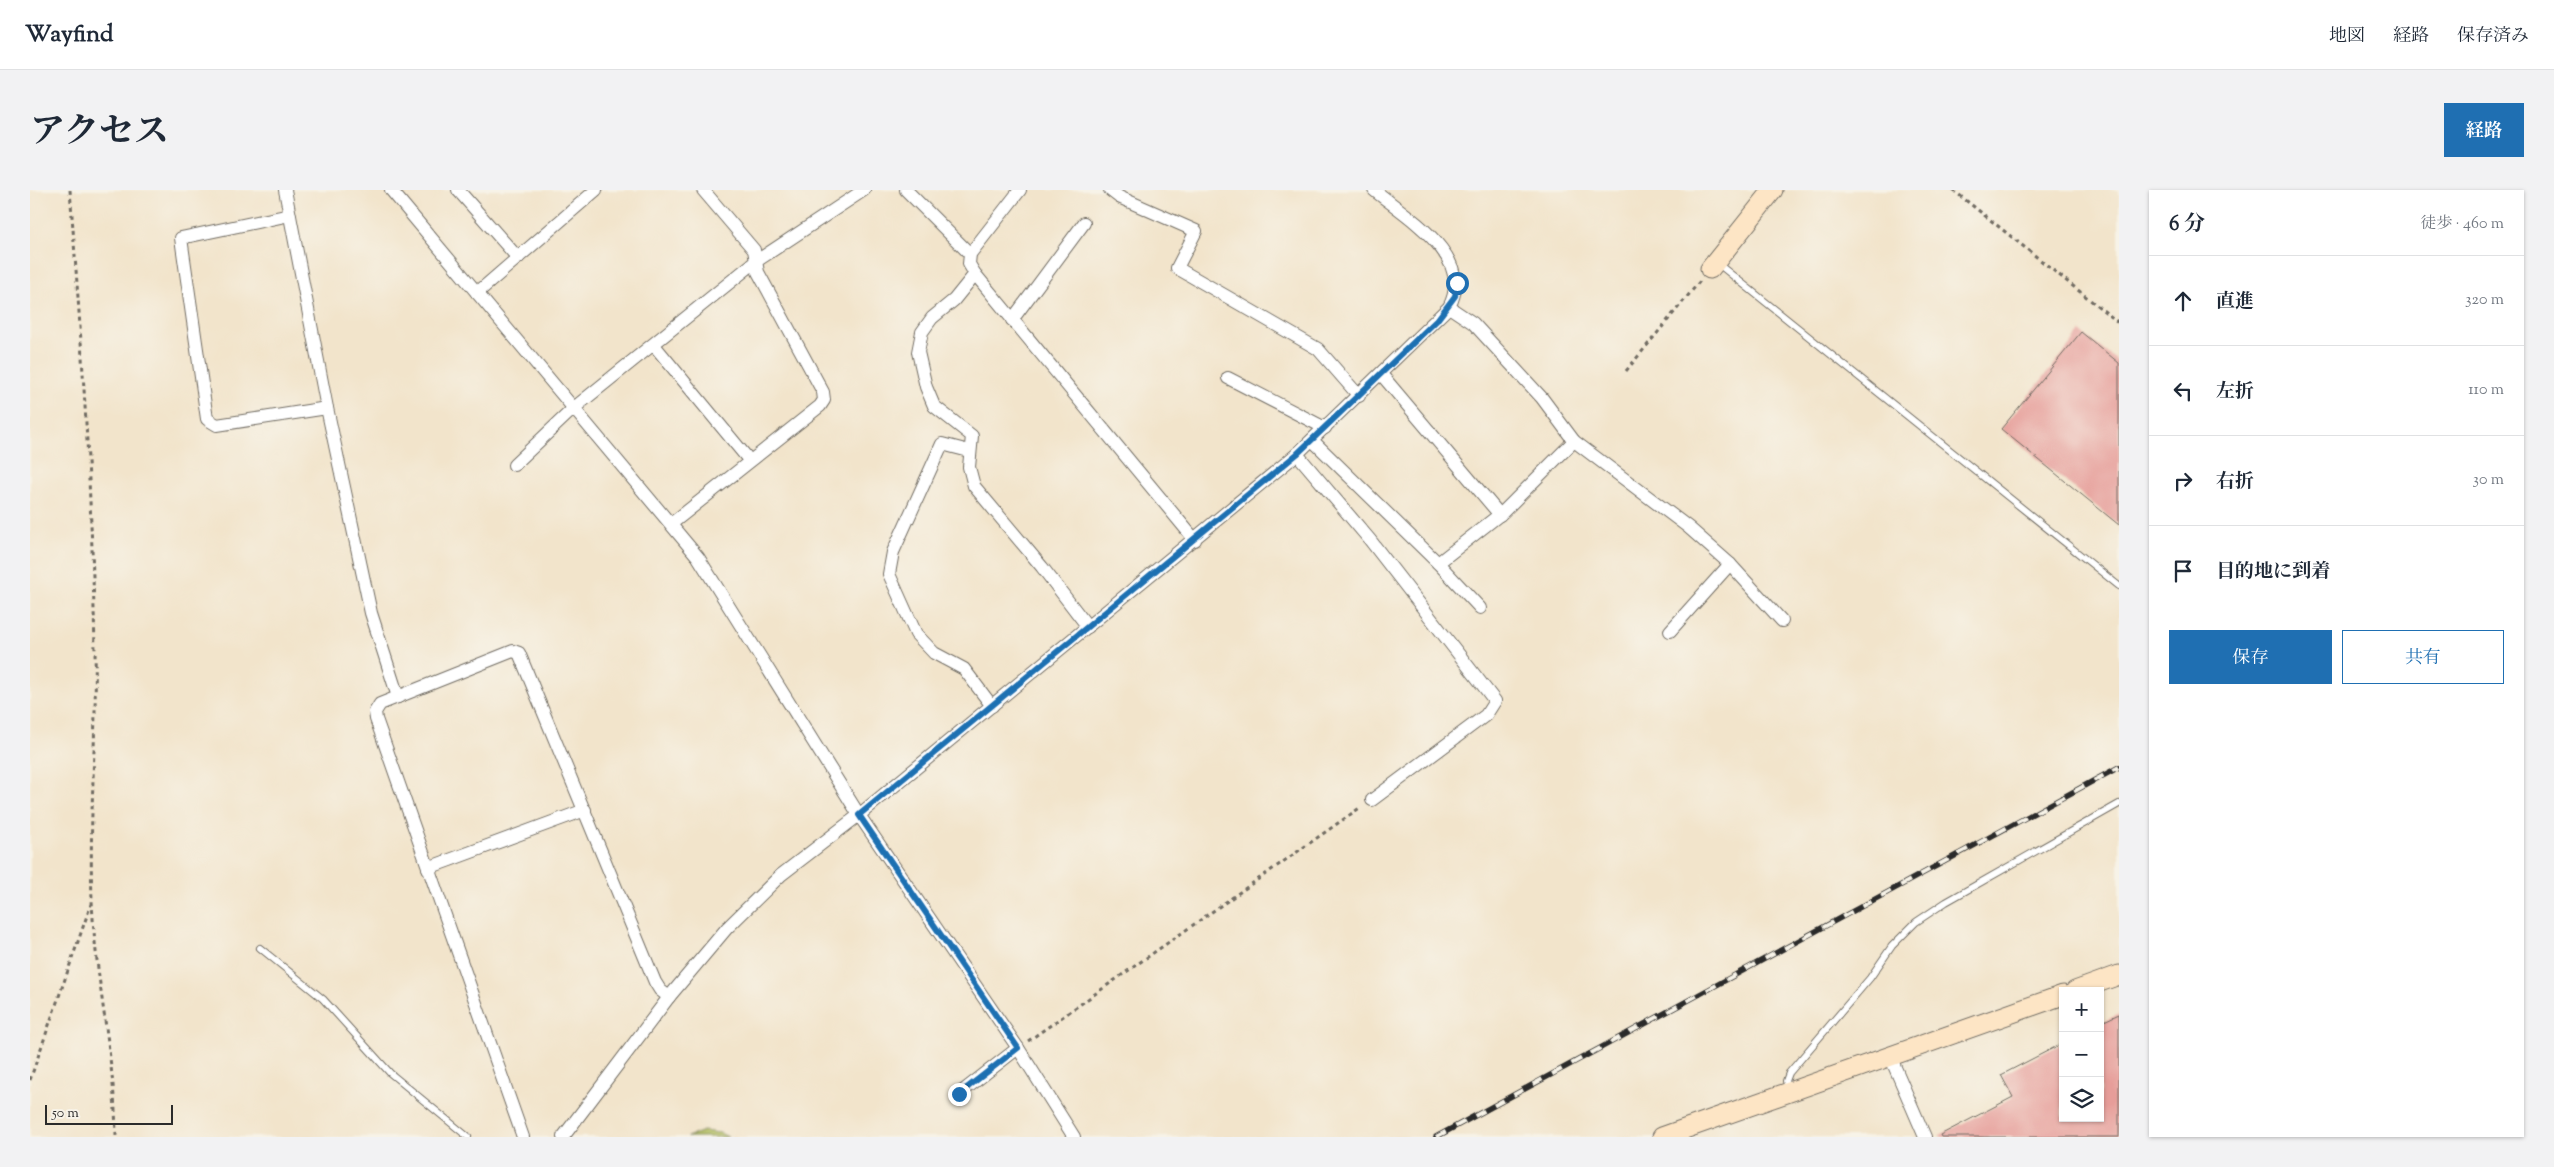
<!DOCTYPE html>
<html lang="ja">
<meta charset="utf-8">
<style>
body{margin:0;font-family:"Sorts Mill Goudy","Noto Serif JP",serif;background:#f2f2f3;color:#1f2937}
.controls{position:absolute;right:15px;bottom:15px;display:grid;overflow:hidden;border-radius:0px;box-shadow:0 1px 4px #0004}
.controls button{width:45px;height:45px;display:grid;place-items:center;padding:0;border:0;border-bottom:1px solid #e0e1e3;background:#fff;color:#1f2937;font:25px sans-serif}
.scale{position:absolute;left:15px;bottom:12px;width:128px;box-sizing:border-box;padding-left:5px;border:2px solid #2b2b2b;border-top:0;font-size:14px;line-height:18px;white-space:nowrap;color:#2b2b2b;-webkit-text-stroke:4px #f7f3e8;paint-order:stroke}
.stop{position:absolute;width:15px;height:15px;margin:-11px;border:4px solid #1f6fb2;border-radius:50%;background:#fff}
.stop.end{background:#1f6fb2;border-color:#fff;box-shadow:0 1px 5px #0008}
.list{margin:0;padding:0;list-style:none}
h2{display:flex;justify-content:space-between;align-items:center;height:65px;margin:0;padding:0 20px;font-size:21px}
h2 small{font-size:16px;font-weight:400;color:#747a83}
.list li{display:grid;grid-template-columns:32px 1fr auto;gap:15px;align-items:center;box-sizing:border-box;height:90px;padding:0 20px;border-top:1px solid #e0e1e3}
.list b{display:block;font-size:19px;white-space:nowrap}
.list em{font-size:16px;font-style:normal;color:#747a83}
.actions{display:flex;gap:10px;padding:15px 20px}
.actions a{flex:1;padding:11px 0;border:1px solid #1f6fb2;border-radius:0px;text-align:center;font-size:18px;color:#1f6fb2}
.actions .main{background:#1f6fb2;color:#fff}
.icon{flex:none;width:28px;height:28px;fill:none;stroke:currentColor;stroke-width:2;stroke-linecap:round;stroke-linejoin:round}
.map{position:relative;flex:none;width:2089px;height:947px;overflow:hidden;border-radius:0px}
header{display:flex;align-items:center;gap:30px;box-sizing:border-box;height:70px;padding:0 25px;background:#fff;border-bottom:1px solid #e0e1e3}
header strong{font-size:24px}
nav{display:flex;gap:28px;margin-inline-start:auto;font-size:18px}
.intro{display:flex;align-items:center;justify-content:space-between;box-sizing:border-box;height:120px;padding:0 30px}
h1{margin:0;font-size:35px}
.button{padding:12px 22px;border-radius:0px;background:#1f6fb2;color:#fff;font-size:18px;font-weight:700}
main{display:flex;gap:30px;padding:0 30px}
aside{flex:1;background:#fff;border-radius:0px;box-shadow:0 1px 4px #0004}
.map>svg:first-child{display:block}
.green{fill:#b0bc5e;stroke:#6e7444}
.building{fill:#e69d99}
.lines{fill:none;stroke-linecap:round;stroke-linejoin:round}
.lane-casing{stroke:#716c63;stroke-width:8}
.street-casing{stroke:#716c63;stroke-width:14}
.secondary-casing{stroke:#716c63;stroke-width:21}
.path{stroke:#716c63;stroke-width:3;stroke-dasharray:4 4;stroke-linecap:butt}
.lane{stroke:#fff;stroke-width:6}
.street{stroke:#fff;stroke-width:12}
.secondary{stroke:#fde5c5;stroke-width:19}
.rail-casing{stroke:#2b2b2b;stroke-width:5.5}
.rail{stroke:#f7f3e8;stroke-width:4;stroke-dasharray:11;stroke-linecap:butt}
.route{stroke:#1f6fb2;stroke-width:6}
</style>
<header>
<strong>Wayfind</strong>
<nav><a>地図</a><a>経路</a><a>保存済み</a></nav>
</header>
<div class="intro"><h1>アクセス</h1><a class="button">経路</a></div>
<main>
<div class="map">
<svg width="2089" height="947" viewBox="0 0 2089 947">
<rect width="100%" height="100%" fill="#f7f3e8"/>
<filter id="ink" filterUnits="userSpaceOnUse"><feTurbulence type="fractalNoise" baseFrequency=".02" numOctaves="2"/><feDisplacementMap in="SourceGraphic" scale="10" xChannelSelector="R" yChannelSelector="G"/><feConvolveMatrix kernelMatrix="1 2 1 2 8 2 1 2 1" color-interpolation-filters="sRGB"/></filter>
<filter id="wash" filterUnits="userSpaceOnUse"><feTurbulence type="fractalNoise" baseFrequency=".0096" numOctaves="4" result="noise"/><feDisplacementMap in="SourceGraphic" scale="20" xChannelSelector="R" yChannelSelector="G"/><feGaussianBlur stdDeviation="1.12" result="paint"/><feColorMatrix in="noise" values="0 0 0 0 0 0 0 0 0 0 0 0 0 0 0 0 0 1.4 0 .05"/><feComposite in="paint" operator="in"/></filter>
<g filter="url(#wash)">
<rect width="100%" height="100%" fill="#f2e4cb"/>
<polygon class="green" points="673,941 690,943 698,947 657,947"/>
<g id="blocks">
<g class="building">
<polygon points="2051,142 2089,173 2089,335 1971,239"/>
<polygon points="2089,824 2089,947 1911,947 1910,945 1983,907 1971,885 2033,853 2033,928 2070,928 2070,833"/>
</g>
</g>
</g>
<g filter="url(#ink)">
<use href="#blocks" fill-opacity="0" stroke="#716c63" stroke-width="1"/>
<g class="lines">
<g class="lane-casing">
<g id="lane">
<polyline points="1687,73 2089,396"/>
<polyline points="230,758 293,809 360,883 438,947"/>
<polyline points="1759,901 1756,891 1759,883 1840,788 1862,756 1886,732 1916,712 2089,614"/>
</g>
</g>
<g class="street-casing">
<g id="street">
<polyline points="255,0 297,218 341,423 368,507"/>
<polyline points="361,0 668,367 829,625 988,858 1044,947"/>
<polyline points="428,0 488,68"/>
<polyline points="876,0 940,64"/>
<polyline points="990,0 940,64 939,74 945,84 1165,350"/>
<polyline points="1080,0 1089,7 1166,41 1147,78 1288,159 1329,206"/>
<polyline points="260,25 151,48 177,229 187,235 297,218"/>
<polyline points="945,84 924,110 902,128 892,142 888,162 896,197 904,216 942,246 939,277 944,296 1012,377 1058,437"/>
<polyline points="447,103 566,0"/>
<polyline points="1419,117 1443,133 1512,208 1544,251 1658,337 1700,374 1752,431"/>
<polyline points="982,130 1054,33"/>
<polyline points="624,155 719,270"/>
<polyline points="1351,184 1470,325"/>
<polyline points="1198,188 1295,238"/>
<polyline points="1282,250 1408,373 1450,418"/>
<polyline points="939,261 912,254 863,362 859,384 886,444 904,463 934,479 962,516"/>
<polyline points="1267,264 1340,350 1465,511 1456,525 1342,610"/>
<polyline points="484,275 544,218 725,72 834,0"/>
<polyline points="641,334 790,216 794,210 793,202 728,82 724,60 673,0"/>
<polyline points="1408,373 1473,322 1544,251"/>
<polyline points="1640,441 1700,374"/>
<polyline points="398,678 555,620"/>
<polyline points="1860,866 1895,947"/>
<polyline points="929,904 988,858"/>
<polyline points="493,947 346,529 345,522 350,514 483,461 489,463 625,792 630,800 639,807"/>
<path d="M533,947L639,807L697,738L751,685L829,625L1267,264L1419,117C1446,67 1377,27 1344,0"/>
</g>
</g>
<g class="secondary-casing">
<g id="secondary">
<polyline points="1680,79 1743,0"/>
<polyline points="2045,801 2089,785"/>
<polyline points="1632,947 2033,805"/>
</g>
</g>
<g class="path">
<path d="M40,0C52,154 62,308 65,462C67,544 59,627 62,710C65,789 85,868 86,947"/>
<polyline points="1923,0 2089,133"/>
<polyline points="1596,181 1670,91"/>
<polyline points="998,851 1331,617"/>
<polyline points="0,890 61,714"/>
</g>
<use href="#lane" class="lane"/>
<use href="#street" class="street"/>
<use href="#secondary" class="secondary"/>
<g class="rail-casing">
<polyline id="rail" points="1406,947 2089,577"/>
</g>
<use href="#rail" class="rail"/>
</g>
</g>
<g class="lines" filter="url(#ink)">
<polyline class="route" points="929,904 988,858 829,625 1267,264 1407,130 1425,106 1427,93"/>
</g>
</svg>
<div class="controls">
<button>+</button>
<button>−</button>
<button><svg class="icon" aria-label="layers" viewBox="0 0 24 24"><path d="M12 4l9 5-9 5-9-5zM3 14l9 5 9-5"/></svg></button>
</div>
<div class="scale">50 m</div>
<div class="stop" style="left:1427px;top:93px"></div>
<div class="stop end" style="left:929px;top:904px"></div>
</div>
<aside>
<h2>6 分<small>徒歩 · 460 m</small></h2>
<ul class="list">
<li><svg class="icon" aria-label="ahead" viewBox="0 0 24 24"><path d="M12 20V5M6 11l6-6 6 6"/></svg><div><b>直進</b></div><em>320 m</em></li>
<li><svg class="icon" aria-label="left" viewBox="0 0 24 24"><path d="M17 20v-9H6M10 6l-5 5 5 5"/></svg><div><b>左折</b></div><em>110 m</em></li>
<li><svg class="icon" aria-label="right" viewBox="0 0 24 24"><path d="M7 20v-9h11M14 6l5 5-5 5"/></svg><div><b>右折</b></div><em>30 m</em></li>
<li><svg class="icon" aria-label="arrive" viewBox="0 0 24 24"><path d="M6 21V4h12l-3 4 3 4H6"/></svg><div><b>目的地に到着</b></div></li>
</ul>
<div class="actions"><a class="main">保存</a><a>共有</a></div>
</aside>
</main>
